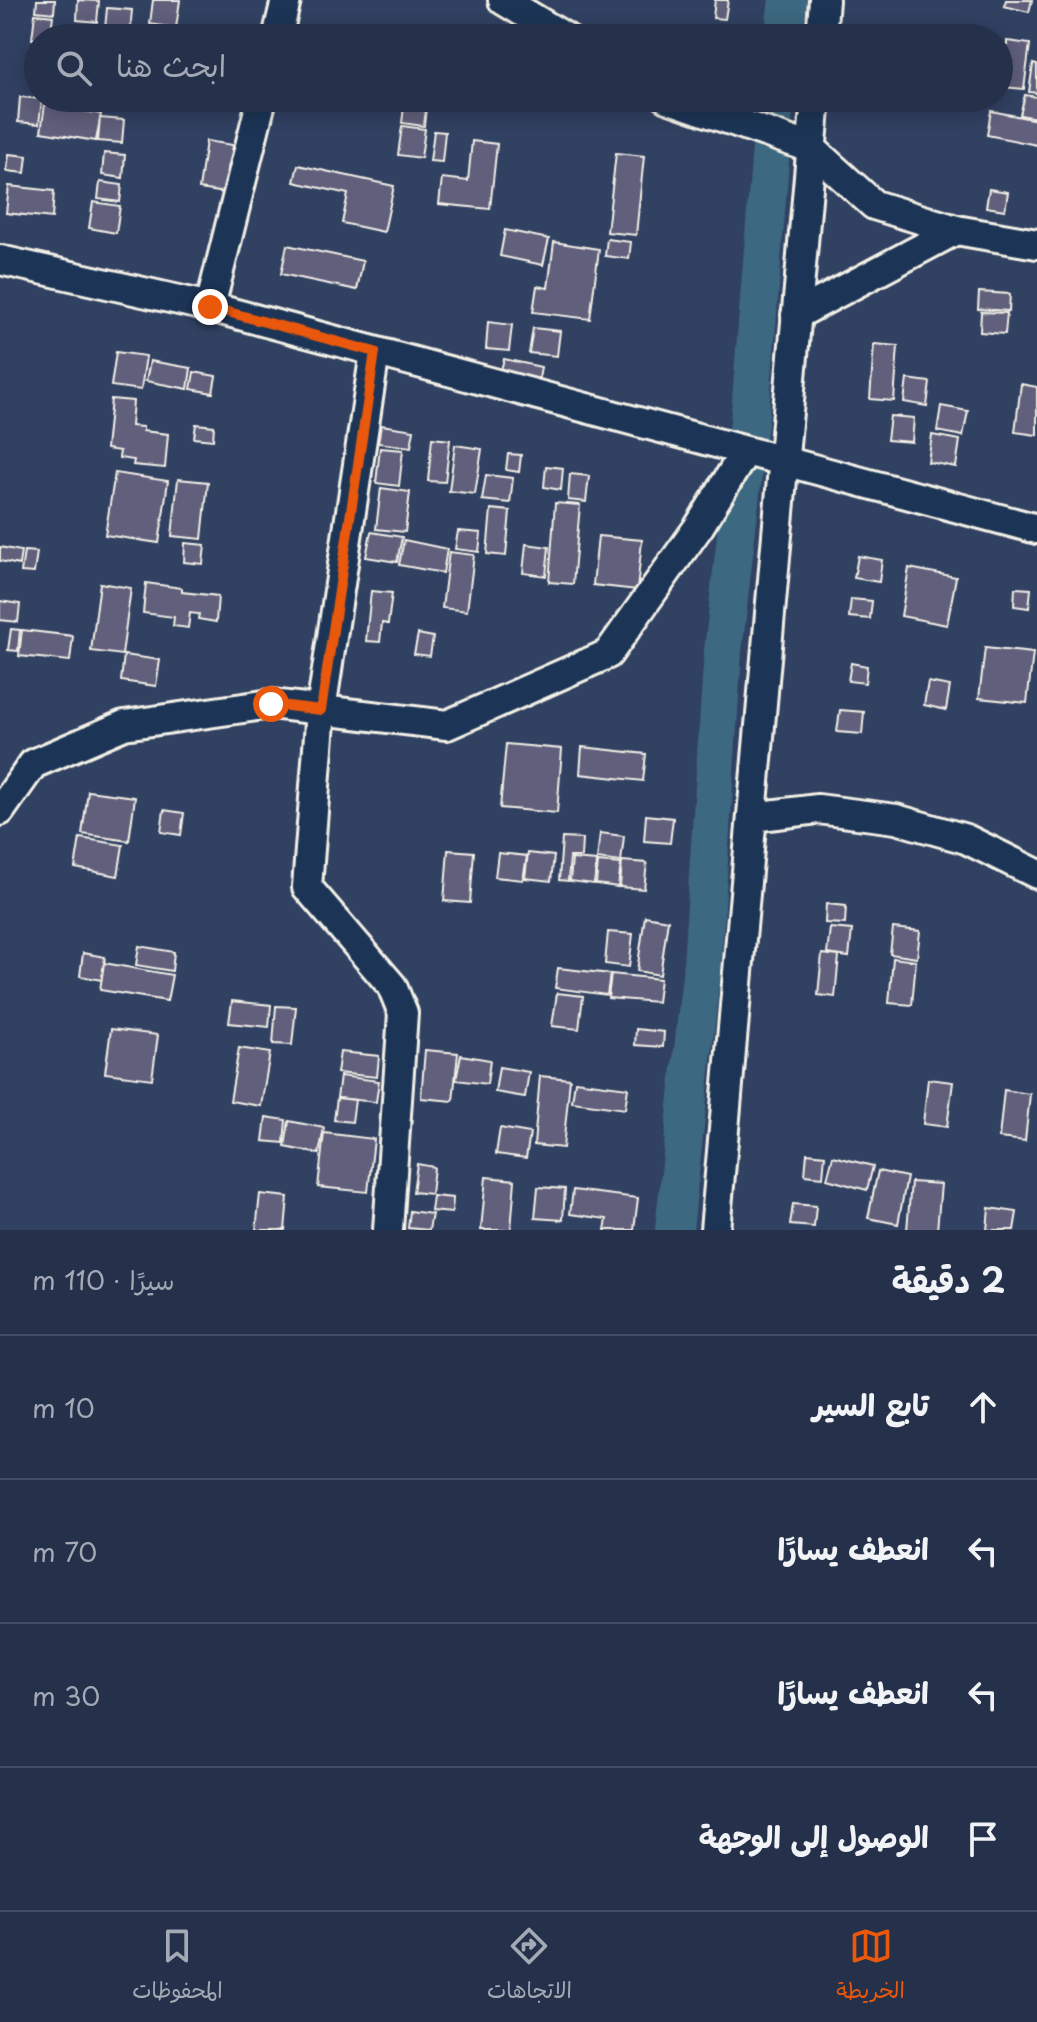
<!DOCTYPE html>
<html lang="ar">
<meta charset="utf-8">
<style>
body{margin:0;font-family:"Playpen Sans","Playpen Sans Arabic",sans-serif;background:#2d3951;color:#f1f3f6;direction:rtl}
.stop{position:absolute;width:24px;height:24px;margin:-18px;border:6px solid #ea580c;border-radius:50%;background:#fff}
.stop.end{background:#ea580c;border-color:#fff;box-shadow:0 2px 8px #0008}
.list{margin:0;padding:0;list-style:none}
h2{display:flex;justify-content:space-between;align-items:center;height:104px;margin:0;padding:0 32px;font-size:34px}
h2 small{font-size:26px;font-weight:400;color:#a3a9b5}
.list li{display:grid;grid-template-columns:52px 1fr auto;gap:24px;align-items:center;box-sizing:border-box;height:144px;padding:0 32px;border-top:2px solid #424c62}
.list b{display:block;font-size:30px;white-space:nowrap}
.list em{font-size:26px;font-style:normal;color:#a3a9b5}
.icon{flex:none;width:44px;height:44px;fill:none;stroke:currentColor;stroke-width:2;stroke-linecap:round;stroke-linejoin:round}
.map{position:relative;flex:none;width:1037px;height:1230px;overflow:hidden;direction:ltr}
.search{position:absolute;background:#25314a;box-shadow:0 4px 20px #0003;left:24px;right:24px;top:24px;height:88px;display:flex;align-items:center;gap:20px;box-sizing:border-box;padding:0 28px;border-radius:44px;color:#a3a9b5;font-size:30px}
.sheet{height:680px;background:#25314a}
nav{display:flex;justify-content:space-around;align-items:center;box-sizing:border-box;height:112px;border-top:2px solid #424c62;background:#25314a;font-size:22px;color:#a3a9b5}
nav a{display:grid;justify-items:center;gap:4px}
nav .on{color:#ea580c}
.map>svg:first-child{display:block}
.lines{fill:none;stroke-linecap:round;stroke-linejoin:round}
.canal{stroke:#3c6881;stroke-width:38}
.building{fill:#615e7c;stroke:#f4f1e8;stroke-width:2}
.street-casing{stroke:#f4f1e8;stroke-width:34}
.street{stroke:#1d3557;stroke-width:28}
.route{stroke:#ea580c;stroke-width:10}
</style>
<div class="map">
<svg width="1037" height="1230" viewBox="0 0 1037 1230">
<rect width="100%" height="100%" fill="#314162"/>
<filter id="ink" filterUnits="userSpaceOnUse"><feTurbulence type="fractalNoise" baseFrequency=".0125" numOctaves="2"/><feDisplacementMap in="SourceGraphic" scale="16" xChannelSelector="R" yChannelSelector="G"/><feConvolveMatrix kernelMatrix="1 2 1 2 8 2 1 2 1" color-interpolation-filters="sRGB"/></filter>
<g filter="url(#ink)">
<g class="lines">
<g class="canal">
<polyline points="783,38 788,0"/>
<polyline points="674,1230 702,965 723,651 750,413 775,98"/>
</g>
</g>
<g class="building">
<polygon points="37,0 55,0 54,13 36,11"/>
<polygon points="78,0 99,1 97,22 77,20"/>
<polygon points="153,0 180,0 176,28 150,24"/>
<polygon points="715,0 728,0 725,19 713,18"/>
<polygon points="1006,0 1032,0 1029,12 1004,6"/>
<polygon points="107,8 132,10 130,32 105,29"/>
<polygon points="35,14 53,16 50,38 32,39"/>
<polygon points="1007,41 1030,44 1024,89 1003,87 1004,76 999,76 999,45 1007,45"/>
<polygon points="31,46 38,46 38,81 28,80"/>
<polygon points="1033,64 1037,65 1037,93 1029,92"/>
<polygon points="1025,95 1037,97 1037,118 1020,115"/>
<polygon points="20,97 42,99 39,124 18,122"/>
<polygon points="405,98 427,99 424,126 402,123"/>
<polygon points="45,104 101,114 96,141 41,132"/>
<polygon points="991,111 1037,120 1037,145 987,135"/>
<polygon points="100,118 124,120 122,143 98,141"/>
<polygon points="402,126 425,129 421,158 398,155"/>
<polygon points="434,131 445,132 442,162 430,161"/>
<polygon points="206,141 233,145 226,193 199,189"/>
<polygon points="472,141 497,144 490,209 439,204 442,178 468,181"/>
<polygon points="104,153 125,155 123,178 102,175"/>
<polygon points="616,153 644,156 636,235 607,232"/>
<polygon points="9,154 27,156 25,173 7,171"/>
<polygon points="298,165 394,186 384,232 342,223 348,194 294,182"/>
<polygon points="100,182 122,185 120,202 98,199"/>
<polygon points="9,186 54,191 52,218 6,213"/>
<polygon points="989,189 1008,192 1005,210 986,207"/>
<polygon points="93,202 120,206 116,233 89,228"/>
<polygon points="505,230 549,239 543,265 500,256"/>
<polygon points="607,239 631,242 629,259 605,256"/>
<polygon points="554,242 599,249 590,319 533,312 537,286 548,288"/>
<polygon points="287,245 363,261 357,290 281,274"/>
<polygon points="979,292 1010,294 1009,311 978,309"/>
<polygon points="981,312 1007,313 1005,334 980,332"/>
<polygon points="488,322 512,325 509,351 486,349"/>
<polygon points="533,328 560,331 557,356 529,353"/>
<polygon points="874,344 898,346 894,401 870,399"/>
<polygon points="116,352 146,356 141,390 111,386"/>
<polygon points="504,359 541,367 539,379 501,370"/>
<polygon points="150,361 191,368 188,389 146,381"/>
<polygon points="194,372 216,376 213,393 191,389"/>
<polygon points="907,379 930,382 927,406 904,402"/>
<polygon points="1021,384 1037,387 1037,435 1015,432"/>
<polygon points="111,399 133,401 131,426 143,427 143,431 168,434 165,468 133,465 134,460 119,458 120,451 106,449"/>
<polygon points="941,406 968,411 963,436 937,431"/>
<polygon points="890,416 914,418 912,442 887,440"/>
<polygon points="196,424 214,426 213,440 194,438"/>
<polygon points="381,425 414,430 411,447 378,443"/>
<polygon points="932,435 960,440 956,467 928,462"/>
<polygon points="432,438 450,440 445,482 428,481"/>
<polygon points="455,445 482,449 475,494 449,491"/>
<polygon points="380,448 403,450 399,486 376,483"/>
<polygon points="508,454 521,455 519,472 506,470"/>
<polygon points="546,466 563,468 561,490 544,487"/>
<polygon points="115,473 168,481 159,543 105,535"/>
<polygon points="570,474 589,476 586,502 568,500"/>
<polygon points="486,475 513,478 510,503 482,500"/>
<polygon points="178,479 208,482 202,539 172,536"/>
<polygon points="381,488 410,492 405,532 376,529"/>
<polygon points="555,503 580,505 573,584 549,582"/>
<polygon points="491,509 510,511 506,556 487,554"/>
<polygon points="458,531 481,533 479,552 455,549"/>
<polygon points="371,532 402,537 397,562 366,557"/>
<polygon points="598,536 642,540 637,590 593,585"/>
<polygon points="404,540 447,549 443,573 399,565"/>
<polygon points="185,543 205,545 203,564 184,562"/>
<polygon points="526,544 549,547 546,576 523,573"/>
<polygon points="0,547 21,551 19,565 0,561"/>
<polygon points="24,551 37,552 34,573 21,572"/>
<polygon points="449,552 474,555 467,611 442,608"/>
<polygon points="858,556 882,560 879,582 854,578"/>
<polygon points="909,568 956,577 947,625 901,616"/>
<polygon points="100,583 131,588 122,655 91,651"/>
<polygon points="146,583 182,588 182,592 218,596 216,622 198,619 199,614 190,613 188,628 173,626 174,617 143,613"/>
<polygon points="1015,588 1031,589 1029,608 1014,606"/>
<polygon points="371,591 392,593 388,624 382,623 380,642 366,641"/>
<polygon points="851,599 872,601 870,619 849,617"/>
<polygon points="0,601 20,604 18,622 0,620"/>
<polygon points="11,629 20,630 18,651 8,650"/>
<polygon points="22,630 73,636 70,661 19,656"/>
<polygon points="418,634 433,637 430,656 414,654"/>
<polygon points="985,648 1033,653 1027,703 979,698"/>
<polygon points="124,655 160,660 156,686 121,681"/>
<polygon points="851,663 867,666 865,683 848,681"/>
<polygon points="928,682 950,686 946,710 924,705"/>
<polygon points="840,710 864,712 862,734 837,732"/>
<polygon points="506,744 562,749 557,813 500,808"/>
<polygon points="582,747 646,754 643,781 580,774"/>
<polygon points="88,791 135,797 129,841 82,834"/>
<polygon points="164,810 184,813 181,835 161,832"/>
<polygon points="646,815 673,818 670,843 644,841"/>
<polygon points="600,833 624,836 621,862 597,859"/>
<polygon points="80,838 123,845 118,876 75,868"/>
<polygon points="562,838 582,839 581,857 570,857 568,881 559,880"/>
<polygon points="448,850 474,852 470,903 444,901"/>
<polygon points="498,853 527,856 523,880 495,877"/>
<polygon points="528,853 554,856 551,881 525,878"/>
<polygon points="572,859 597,861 594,884 570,881"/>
<polygon points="622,861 647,863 644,889 620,887"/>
<polygon points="598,862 621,864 618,887 596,884"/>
<polygon points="826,904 846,906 845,924 825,923"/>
<polygon points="645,916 668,920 660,975 637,971"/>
<polygon points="830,928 852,930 849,957 827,954"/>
<polygon points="893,928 920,931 917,958 890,954"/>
<polygon points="608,932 633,934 629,967 605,964"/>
<polygon points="139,946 174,952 172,971 136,965"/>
<polygon points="83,953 105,957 102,980 80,976"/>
<polygon points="822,954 839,956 835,997 818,995"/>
<polygon points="893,958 916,961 912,1005 889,1003"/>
<polygon points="104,963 172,975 167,1001 100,990"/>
<polygon points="558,968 610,974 607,995 555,988"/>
<polygon points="611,974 660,979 657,1002 608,998"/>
<polygon points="557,993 583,996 579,1029 552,1026"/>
<polygon points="232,1001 271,1005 269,1027 229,1023"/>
<polygon points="276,1006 296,1007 292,1045 273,1044"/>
<polygon points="111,1029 158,1035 152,1079 105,1073"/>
<polygon points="636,1029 664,1032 663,1047 635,1045"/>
<polygon points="239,1048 270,1053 261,1106 230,1101"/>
<polygon points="425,1050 458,1053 453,1101 421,1098"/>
<polygon points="340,1052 379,1056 377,1077 337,1073"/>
<polygon points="461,1055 490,1060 487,1084 456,1080"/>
<polygon points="499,1067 529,1072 525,1097 495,1092"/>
<polygon points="340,1076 379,1081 376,1102 337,1098"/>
<polygon points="540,1076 570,1079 563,1148 534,1145"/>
<polygon points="928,1079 953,1082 947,1127 923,1124"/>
<polygon points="575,1081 628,1088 625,1109 572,1102"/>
<polygon points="1004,1090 1030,1094 1025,1141 999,1138"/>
<polygon points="337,1098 355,1100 352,1122 334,1120"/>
<polygon points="266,1117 286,1120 284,1143 263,1141"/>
<polygon points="289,1121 324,1128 319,1154 285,1147"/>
<polygon points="500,1128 530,1133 526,1158 496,1154"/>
<polygon points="324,1133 374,1139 368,1192 318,1187"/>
<polygon points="807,1153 825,1155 823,1177 805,1175"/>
<polygon points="833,1156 873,1166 867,1190 827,1179"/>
<polygon points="417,1164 434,1167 431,1194 413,1192"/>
<polygon points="878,1171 907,1177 898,1224 868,1218"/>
<polygon points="486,1177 515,1180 511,1230 481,1230"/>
<polygon points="911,1182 941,1184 937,1230 907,1230"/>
<polygon points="538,1187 565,1189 563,1220 535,1218"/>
<polygon points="573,1190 638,1198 634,1230 605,1230 607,1219 570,1214"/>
<polygon points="260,1194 288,1197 285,1230 256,1230"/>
<polygon points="433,1196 453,1198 452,1213 431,1211"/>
<polygon points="793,1204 816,1206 814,1227 790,1225"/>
<polygon points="989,1208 1017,1212 1014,1230 987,1230"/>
<polygon points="410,1211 432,1214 429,1230 408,1228"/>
</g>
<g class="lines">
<g class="street-casing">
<g id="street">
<polyline points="503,0 566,38"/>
<polyline points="277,38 286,0"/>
<polyline points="821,38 824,0"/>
<polyline points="667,98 811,148 874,205 956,230"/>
<polyline points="0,260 210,307 1037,529"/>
<polyline points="210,307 262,98"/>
<polyline points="796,315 956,230 1037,244"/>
<polyline points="375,352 321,710 307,887 392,986 403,1013 388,1230"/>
<polyline points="0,811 33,764 124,725 271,704 447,725 608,654 700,525 745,452"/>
<polyline points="752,817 818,809 896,819 966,839 1037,874"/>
<polyline points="715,1230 816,98"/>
</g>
</g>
<use href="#street" class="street"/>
</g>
</g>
<g class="lines" filter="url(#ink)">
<polyline class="route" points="210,307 375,352 321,710 271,704"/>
</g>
</svg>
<div class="stop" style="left:271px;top:704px"></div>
<div class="stop end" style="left:210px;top:307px"></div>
<div class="search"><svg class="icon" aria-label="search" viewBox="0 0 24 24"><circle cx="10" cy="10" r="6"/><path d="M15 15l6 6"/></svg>ابحث هنا</div>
</div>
<section class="sheet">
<h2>2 دقيقة<small>سيرًا · 110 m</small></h2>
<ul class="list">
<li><svg class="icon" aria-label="ahead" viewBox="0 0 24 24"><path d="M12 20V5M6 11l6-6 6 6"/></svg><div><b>تابع السير</b></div><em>10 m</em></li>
<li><svg class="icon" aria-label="left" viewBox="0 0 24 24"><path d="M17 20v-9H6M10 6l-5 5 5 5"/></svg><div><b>انعطف يسارًا</b></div><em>70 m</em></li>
<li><svg class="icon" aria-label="left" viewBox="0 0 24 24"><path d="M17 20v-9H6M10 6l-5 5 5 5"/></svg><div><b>انعطف يسارًا</b></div><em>30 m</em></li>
<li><svg class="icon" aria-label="arrive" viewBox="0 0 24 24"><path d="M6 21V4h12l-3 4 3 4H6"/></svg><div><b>الوصول إلى الوجهة</b></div></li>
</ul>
</section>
<nav>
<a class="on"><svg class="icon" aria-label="map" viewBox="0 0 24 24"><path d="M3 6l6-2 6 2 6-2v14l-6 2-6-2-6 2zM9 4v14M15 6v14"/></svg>الخريطة</a>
<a><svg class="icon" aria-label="directions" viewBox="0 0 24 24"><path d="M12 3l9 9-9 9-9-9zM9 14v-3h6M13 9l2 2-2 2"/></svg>الاتجاهات</a>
<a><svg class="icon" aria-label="saved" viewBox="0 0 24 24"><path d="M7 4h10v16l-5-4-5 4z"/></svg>المحفوظات</a>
</nav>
